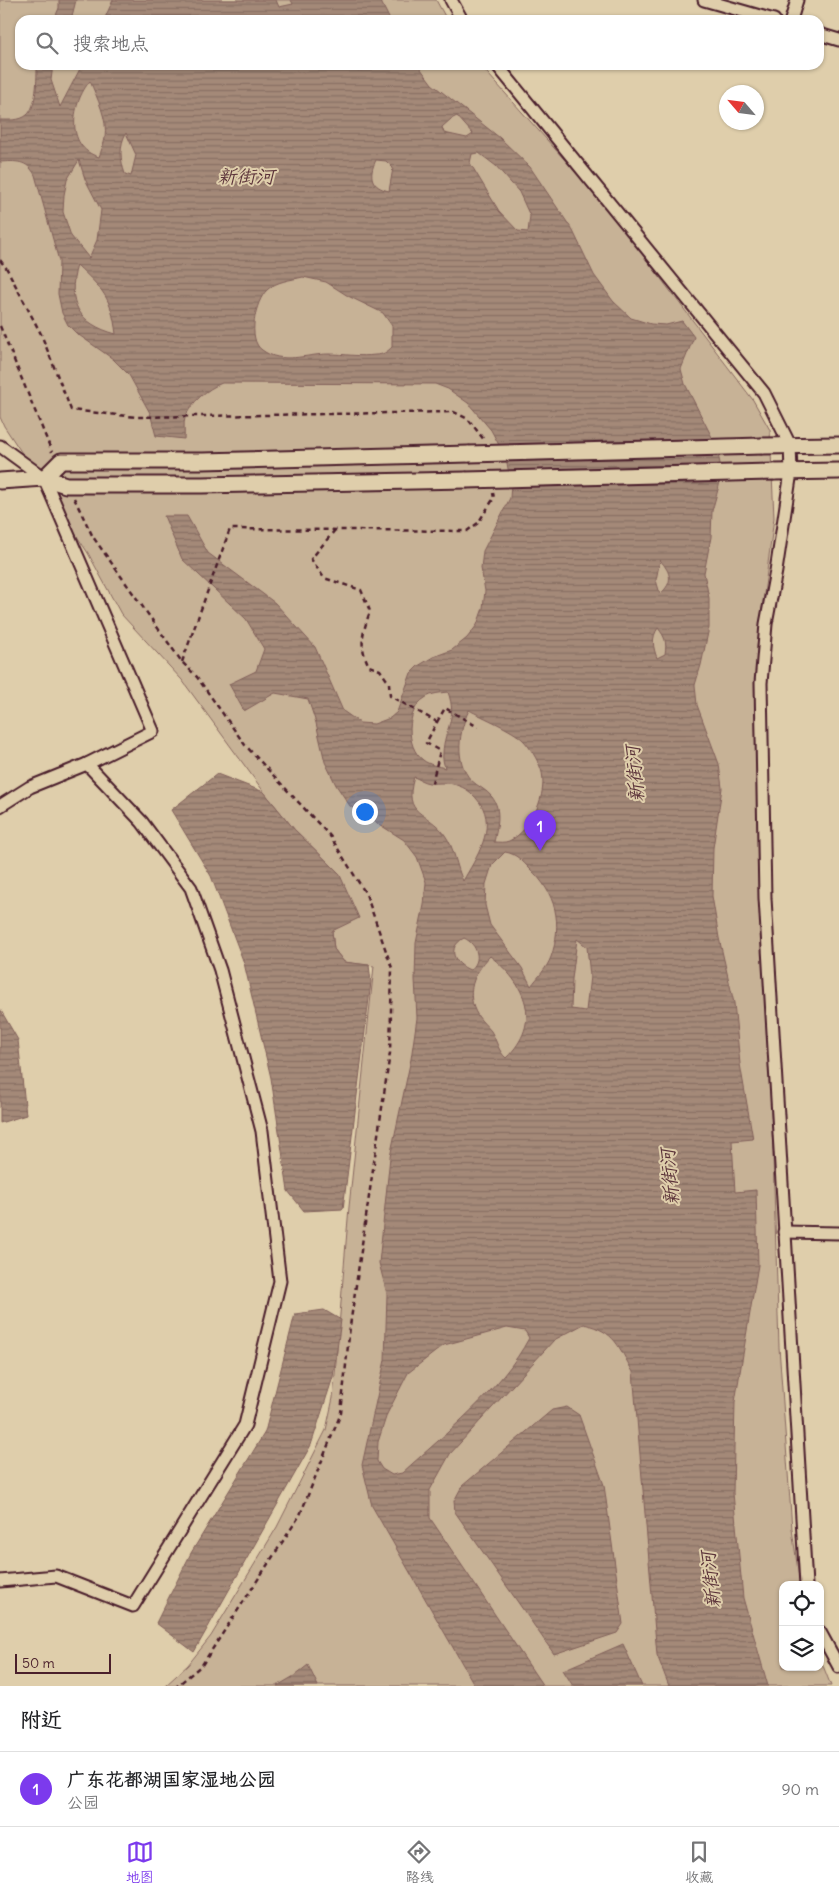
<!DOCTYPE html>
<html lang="zh">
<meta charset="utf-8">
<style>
body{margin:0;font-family:Delius,"LXGW WenKai TC",sans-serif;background:#f6f6f6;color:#202124}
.controls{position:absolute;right:15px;bottom:15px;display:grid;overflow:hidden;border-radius:10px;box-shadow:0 1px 4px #0004}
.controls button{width:45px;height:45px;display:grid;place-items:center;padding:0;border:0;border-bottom:1px solid #e0e0e0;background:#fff;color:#202124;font:25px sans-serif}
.compass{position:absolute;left:719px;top:85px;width:45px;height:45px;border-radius:50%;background:#fff;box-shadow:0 1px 4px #0004;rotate:298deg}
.scale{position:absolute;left:15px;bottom:12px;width:96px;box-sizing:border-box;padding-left:5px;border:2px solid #4a1f2b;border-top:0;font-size:14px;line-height:18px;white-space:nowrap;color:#4a1f2b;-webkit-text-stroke:4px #dfceab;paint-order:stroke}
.you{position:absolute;left:364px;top:811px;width:18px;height:18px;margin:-12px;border:4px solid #fff;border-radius:50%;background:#1a73e8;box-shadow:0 0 0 8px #1a73e833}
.badge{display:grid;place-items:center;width:32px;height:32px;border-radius:50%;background:#7c3aed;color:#fff;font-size:16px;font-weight:700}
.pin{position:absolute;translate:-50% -41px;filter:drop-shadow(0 1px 2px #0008)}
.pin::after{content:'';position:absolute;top:26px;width:18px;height:15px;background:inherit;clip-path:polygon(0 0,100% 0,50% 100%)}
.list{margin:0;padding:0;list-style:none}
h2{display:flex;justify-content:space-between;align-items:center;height:65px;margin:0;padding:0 20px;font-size:21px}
h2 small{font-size:16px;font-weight:400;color:#757577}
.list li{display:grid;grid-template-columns:32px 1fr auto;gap:15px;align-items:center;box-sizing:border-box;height:75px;padding:0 20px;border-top:1px solid #e0e0e0}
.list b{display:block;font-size:19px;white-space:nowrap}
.list p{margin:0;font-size:16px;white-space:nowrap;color:#757577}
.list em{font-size:16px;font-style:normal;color:#757577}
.icon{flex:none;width:28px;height:28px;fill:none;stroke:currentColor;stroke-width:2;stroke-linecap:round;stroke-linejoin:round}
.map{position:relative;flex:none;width:839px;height:1686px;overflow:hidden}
.search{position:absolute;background:#fff;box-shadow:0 1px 4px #0004;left:15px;right:15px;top:15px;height:55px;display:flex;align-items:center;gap:12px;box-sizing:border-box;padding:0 18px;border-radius:15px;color:#757577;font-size:19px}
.sheet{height:140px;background:#fff}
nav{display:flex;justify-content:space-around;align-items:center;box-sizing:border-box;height:70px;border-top:1px solid #e0e0e0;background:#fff;font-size:14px;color:#757577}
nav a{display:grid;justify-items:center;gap:2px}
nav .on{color:#7c3aed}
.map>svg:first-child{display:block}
.park{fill:#c7b296;stroke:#886860}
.water{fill:url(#water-rules);stroke:#805f59;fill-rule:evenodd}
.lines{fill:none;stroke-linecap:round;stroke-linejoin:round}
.street-casing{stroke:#4a1f2b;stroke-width:15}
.secondary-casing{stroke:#4a1f2b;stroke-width:19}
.path{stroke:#4a1f2b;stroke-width:2.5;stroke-dasharray:5 4;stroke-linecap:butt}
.street{stroke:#dfceab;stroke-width:11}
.secondary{stroke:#dfceab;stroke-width:15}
.secondary-bridge-casing{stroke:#4a1f2b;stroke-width:19;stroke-linecap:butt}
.secondary-bridge{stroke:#dfceab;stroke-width:15}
.labels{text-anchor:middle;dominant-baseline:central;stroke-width:4;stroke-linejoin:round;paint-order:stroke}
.water-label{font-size:19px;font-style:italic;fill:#5c343a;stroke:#dfceab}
</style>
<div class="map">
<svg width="839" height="1686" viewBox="0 0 839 1686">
<defs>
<pattern id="water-rules" width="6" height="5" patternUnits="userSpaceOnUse" patternTransform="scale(1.25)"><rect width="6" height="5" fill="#a48978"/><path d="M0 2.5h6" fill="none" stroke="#886f63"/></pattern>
</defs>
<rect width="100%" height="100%" fill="#dfceab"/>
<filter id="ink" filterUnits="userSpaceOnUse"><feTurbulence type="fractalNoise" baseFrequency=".02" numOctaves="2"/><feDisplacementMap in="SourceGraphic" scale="10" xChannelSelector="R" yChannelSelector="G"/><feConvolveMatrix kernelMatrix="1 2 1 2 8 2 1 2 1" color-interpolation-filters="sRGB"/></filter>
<g filter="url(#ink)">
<polygon class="park" points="0,0 436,0 447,20 20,20 20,65 480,65 605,205 753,400 770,430 774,518 757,647 779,1347 792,1529 800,1585 783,1585 783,1667 820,1667 820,1658 831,1686 165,1686 188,1665 211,1636 277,1527 326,1430 333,1398 349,1207 374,966 344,962 334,949 332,931 339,873 294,829 264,792 182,680 121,614 88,553 4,426 0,417"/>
<g class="water">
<polygon points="59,0 76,0 71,20 54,20 59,8"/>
<polygon points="113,0 276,0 279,7 293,4 291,0 380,0 390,20 310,20 303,15 301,20 104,20"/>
<path d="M37,65H53L51,80L60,107L82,65H418L432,84L500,138L530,167L573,231L594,275L613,301L631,318L651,324L666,325L682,321L694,337L681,369L685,384L716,445L721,468L719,486L712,511L711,537L704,573L709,598V628L701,665L695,685L697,705L719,764L722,788L713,848L712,896L719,938L734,1003L740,1064L753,1139L732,1141L735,1192L756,1190L758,1265L735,1402L733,1493L743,1598L768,1686H669L657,1655L633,1372C618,1346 616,1332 584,1324L554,1340L450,1454L430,1490V1518L543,1686H475L372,1506L362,1465L385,1360L387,1294L379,1263L390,1157L411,1059L417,1018L415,979L416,943L424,905L426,882L417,857L404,840L350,806L336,785L325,762L316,723L308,699L275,693L244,711L229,684L256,671L264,649L246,619L182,559L164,516H187L208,553L275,603L315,647L343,711L360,723L374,724L390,718L397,712L411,673L418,666L433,657L452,650L467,638L477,625L483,608L485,591L481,568L483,551L510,498L511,484L506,458L491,430L468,403L448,389L435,384L222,383C207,389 191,402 185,418C183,424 185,432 184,439L156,436L150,413L129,375L113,359L76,333L68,325L62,313L58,294L59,261L35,175C27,160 16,161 0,162V120C9,120 20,121 27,115C37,107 37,77 37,65ZM90,81C97,98 108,119 105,138C104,144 101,151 99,157C64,147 72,102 90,81ZM457,116L473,134L467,138L444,133L442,127L451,119ZM126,133L136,155L131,176L125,174C120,159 119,146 126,133ZM479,153L496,166L519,192L530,216L528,232L518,231L499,211L470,163L472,154ZM79,160L85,179L101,210L97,240L89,258L71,236L63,212L64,195L67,180ZM376,160L386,161L393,168L389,191C371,187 368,176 376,160ZM77,265C103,290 111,296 116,334C79,324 66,303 77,265ZM303,277L326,282L348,296L383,313L392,326V347C387,352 383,355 375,355C360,357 344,354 329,354C306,354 282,365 262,350C247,340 255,301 267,290C276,281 291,280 303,277ZM660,560C671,573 674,582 660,594L656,580ZM658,628C665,637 667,642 665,654L657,658C653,647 651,638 658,628ZM448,692C458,720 444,728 443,753C442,758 444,764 445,768C438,766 429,765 423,760C405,747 406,709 425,698C432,693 440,693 448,692ZM469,710C482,717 513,730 523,740C530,747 537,759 541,769C549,793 531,831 509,841C504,843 499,842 494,842C497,828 502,810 492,797C487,790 477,786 471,780C454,761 459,731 469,710ZM414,777C419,779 423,782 429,783C439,784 448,781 459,786C468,789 474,795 480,803C497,828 476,858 463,881C456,866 455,849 445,835C428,810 402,818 414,777ZM540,825L545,830V841L540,851C529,843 530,833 540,825ZM505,852C517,854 522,861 530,869C556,893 563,923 551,957C547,968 538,977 531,986L522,968L490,925L485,905L486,884L492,865ZM464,938C477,944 483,961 470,970C454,964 446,948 464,938ZM577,939L587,947L590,976L586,1011L571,1009L572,979ZM490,956C526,984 543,1022 506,1058C498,1051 497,1041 491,1031C487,1026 482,1022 478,1016C464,993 474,973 490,956ZM507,1328L525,1331L529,1338C502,1389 445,1434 402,1473L392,1475L382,1469L377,1461L378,1442L387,1414L408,1373L444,1345Z"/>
<polygon points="217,774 264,792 294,829 339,873 359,918 332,931 334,949 344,962 369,965 371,982 343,1209 304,1211 288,1191 271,1078 244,963 211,876 171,810"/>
<polygon points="0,1009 18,1040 26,1115 0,1123"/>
<polygon points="324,1310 341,1320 333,1377 311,1445 194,1652 156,1623 191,1553 265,1432 295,1314"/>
<polygon points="567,1407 579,1415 604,1485 623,1624 617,1633 554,1654 455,1512 454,1501 462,1486 552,1410"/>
<polygon points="623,1644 642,1686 573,1686 563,1670"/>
<polygon points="308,1665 318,1686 277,1686 294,1676"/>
</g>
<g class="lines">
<g class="street-casing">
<g id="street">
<polyline points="451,0 462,20"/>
<polyline points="704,0 774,20"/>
<polyline points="791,20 797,0"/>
<polyline points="819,34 839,40"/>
<polyline points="497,65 764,393 790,445 791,472 776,571 766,624 761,683 765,898 806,1585"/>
<polyline points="0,446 44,478 153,731 87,764 30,787 0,806"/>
<polyline points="784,1232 839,1233"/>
<polyline points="0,1581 56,1576 133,1606 245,1425 280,1281 262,1131 220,970 191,888 142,822 87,764"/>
<polyline points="820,1632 839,1667"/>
</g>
</g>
<g class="secondary-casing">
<g id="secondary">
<polyline points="762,446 839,445"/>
<polyline points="774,472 839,471"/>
<polyline points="44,478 61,461 203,461 469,454"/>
<polyline points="0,481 44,478 66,485 202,485 466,480"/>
</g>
</g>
<g class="path">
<polyline points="0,260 7,269 41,334 71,410 136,417 454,412 468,419 485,441"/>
<polyline points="0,326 52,452"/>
<polyline points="74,498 93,537 182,662 197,677 245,745 330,836 366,894 392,968 390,1053 350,1326 341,1413 300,1515 202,1665 177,1686"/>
<path d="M335,530L311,559L324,578L361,590L370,611C363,633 358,644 369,666L380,670L389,683L390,696L437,722L426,743L440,751L431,787"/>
<polyline points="182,662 230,529 467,531 478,523 494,498 493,493"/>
<polyline points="437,722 445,708 478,727"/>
</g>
<use href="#street" class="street"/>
<use href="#secondary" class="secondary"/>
<g class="secondary-bridge-casing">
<g id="secondary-bridge">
<polyline points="469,454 762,446"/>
<polyline points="466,480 774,472"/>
</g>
</g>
<use href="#secondary-bridge" class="secondary-bridge"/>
</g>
</g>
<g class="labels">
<g class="water-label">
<text x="246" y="176">新街河</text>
<text transform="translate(634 774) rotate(-95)">新街河</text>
<text transform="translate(669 1177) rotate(-95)">新街河</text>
<text transform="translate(710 1580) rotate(-96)">新街河</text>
</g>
</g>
</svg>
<div class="controls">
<button><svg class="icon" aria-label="locate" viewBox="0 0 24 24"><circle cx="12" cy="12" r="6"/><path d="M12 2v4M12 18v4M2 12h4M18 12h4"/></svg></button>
<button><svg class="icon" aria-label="layers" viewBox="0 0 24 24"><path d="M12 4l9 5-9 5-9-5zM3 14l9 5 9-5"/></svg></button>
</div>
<svg class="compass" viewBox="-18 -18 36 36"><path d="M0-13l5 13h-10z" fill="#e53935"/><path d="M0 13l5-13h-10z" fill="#757577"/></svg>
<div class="scale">50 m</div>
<div class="you"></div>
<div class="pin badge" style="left:540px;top:851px">1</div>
<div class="search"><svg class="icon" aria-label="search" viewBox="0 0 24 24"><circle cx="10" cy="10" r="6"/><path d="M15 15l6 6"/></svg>搜索地点</div>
</div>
<section class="sheet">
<h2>附近<small></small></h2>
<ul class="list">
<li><span class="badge">1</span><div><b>广东花都湖国家湿地公园</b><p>公园</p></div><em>90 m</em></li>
</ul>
</section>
<nav>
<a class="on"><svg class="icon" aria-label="map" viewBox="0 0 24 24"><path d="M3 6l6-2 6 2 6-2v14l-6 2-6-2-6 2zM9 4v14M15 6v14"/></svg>地图</a>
<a><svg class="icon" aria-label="directions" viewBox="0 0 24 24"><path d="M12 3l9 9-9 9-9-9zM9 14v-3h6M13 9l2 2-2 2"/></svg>路线</a>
<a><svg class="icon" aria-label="saved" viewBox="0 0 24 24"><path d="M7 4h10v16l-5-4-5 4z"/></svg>收藏</a>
</nav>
